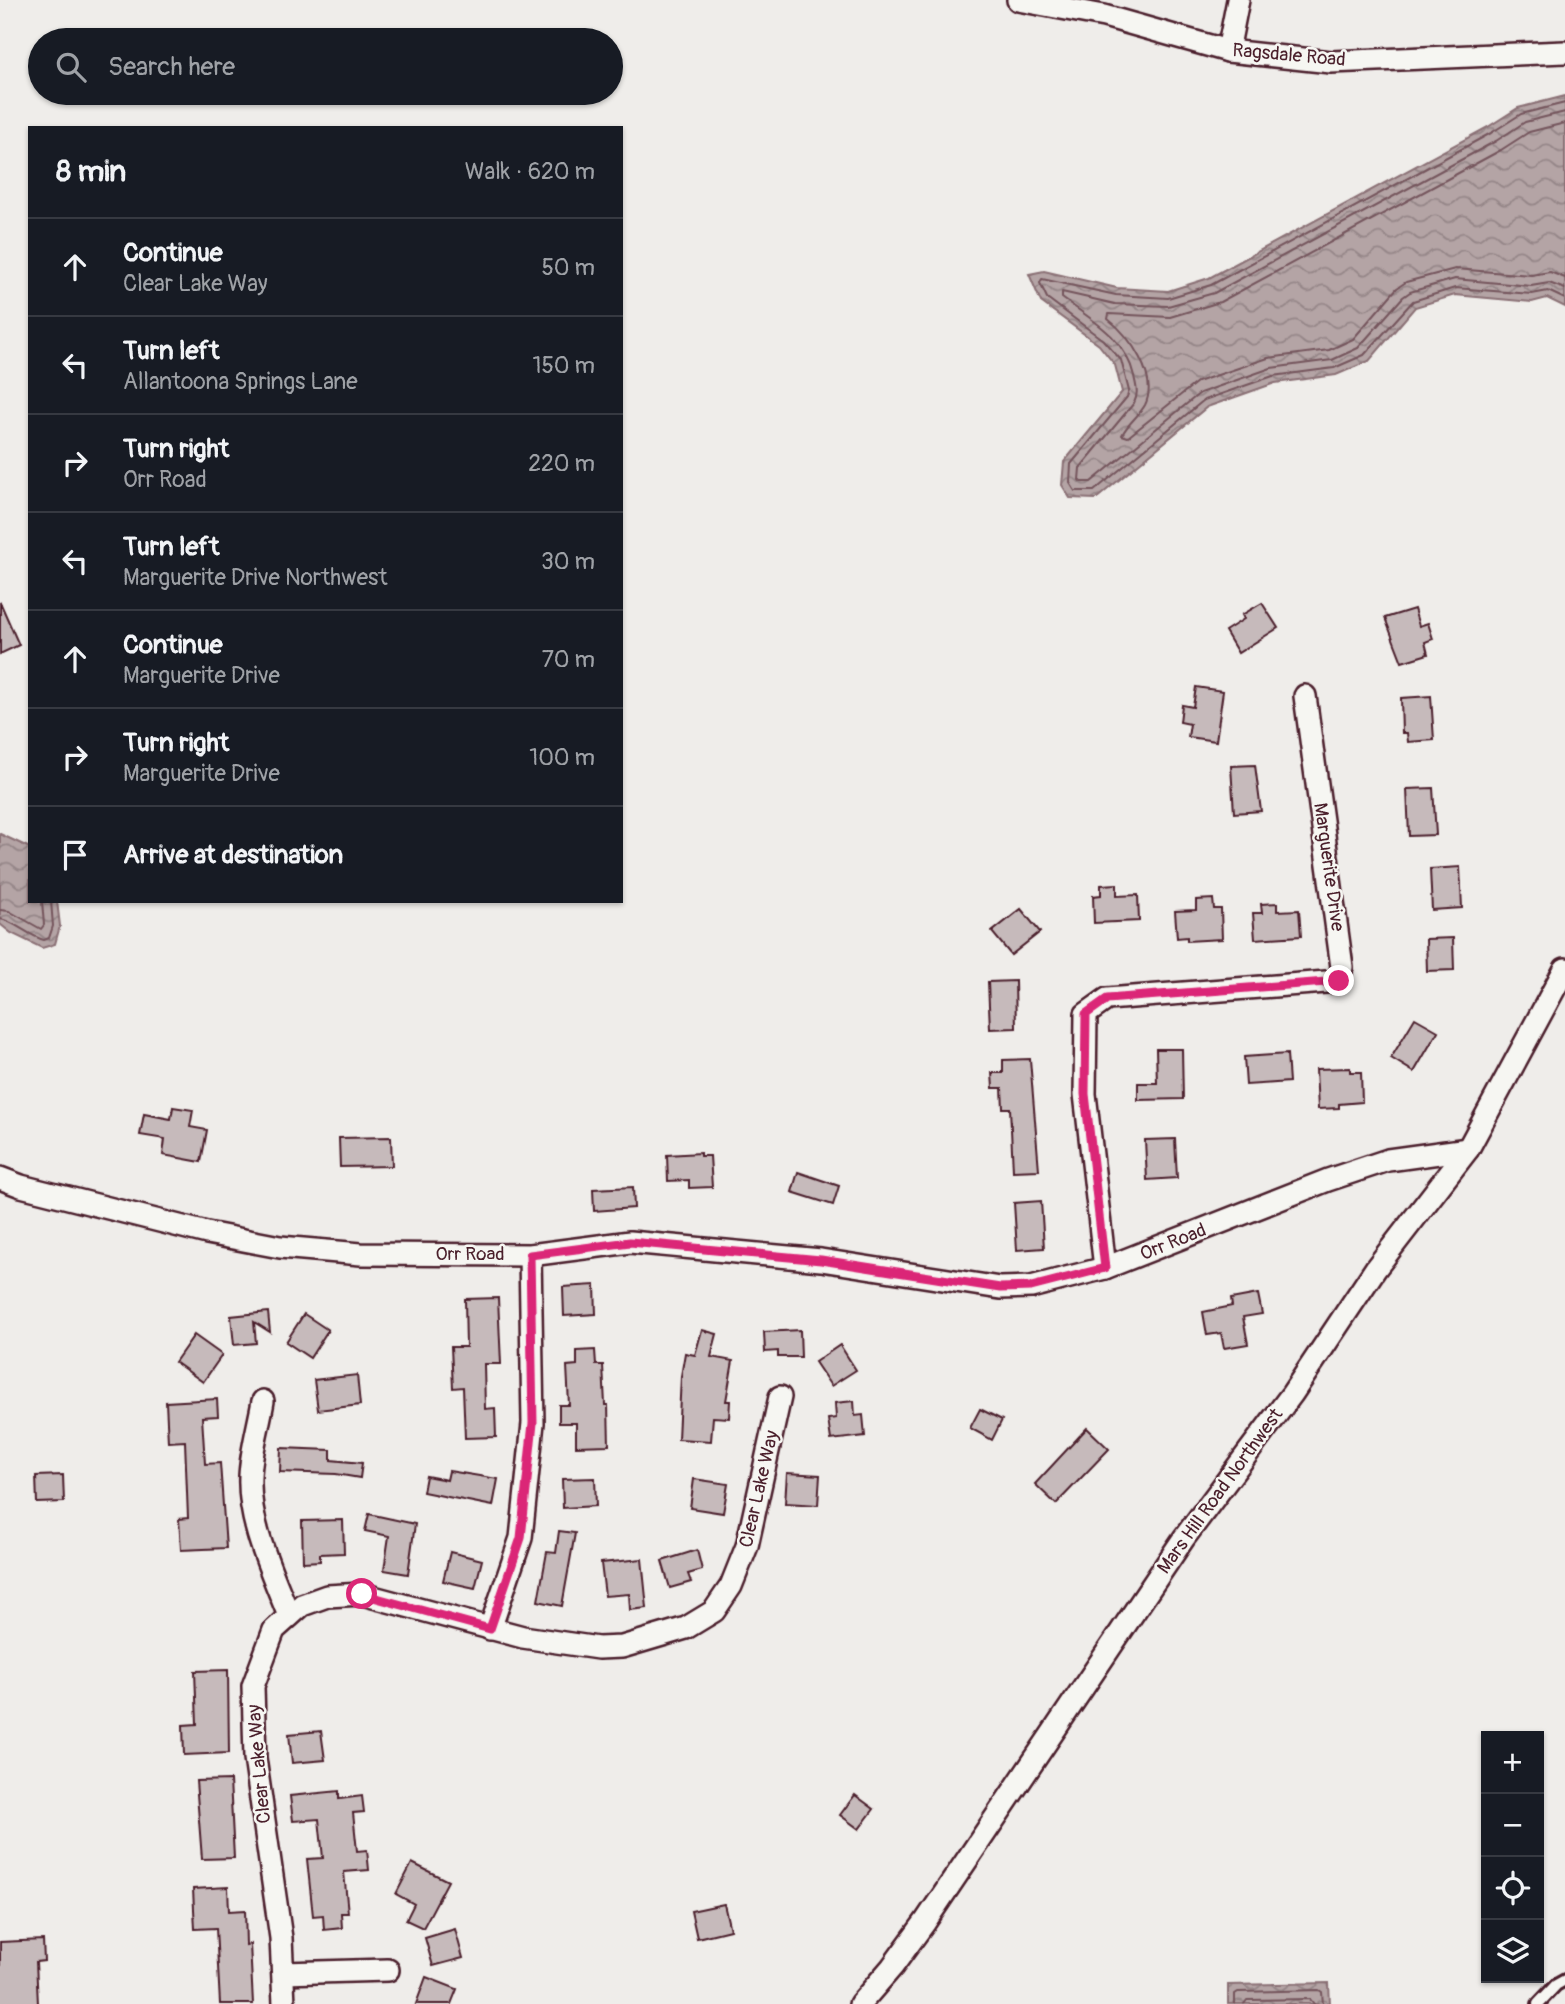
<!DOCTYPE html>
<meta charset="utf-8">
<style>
body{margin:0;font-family:Pangolin,sans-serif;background:#20242c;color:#f1f3f6}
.controls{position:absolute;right:21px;bottom:21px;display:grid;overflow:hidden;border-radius:0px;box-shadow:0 2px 5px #0004}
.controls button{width:63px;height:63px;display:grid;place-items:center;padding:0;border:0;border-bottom:2px solid #363941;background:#171b24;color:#f1f3f6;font:35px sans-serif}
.stop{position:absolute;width:21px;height:21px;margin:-16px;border:5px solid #db2777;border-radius:50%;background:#fff}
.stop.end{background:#db2777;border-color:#fff;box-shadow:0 2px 7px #0008}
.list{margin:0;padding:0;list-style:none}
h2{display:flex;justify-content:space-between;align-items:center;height:91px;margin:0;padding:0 28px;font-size:30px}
h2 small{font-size:23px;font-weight:400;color:#9ea1a6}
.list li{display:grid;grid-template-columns:46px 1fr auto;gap:21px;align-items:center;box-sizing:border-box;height:98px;padding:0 28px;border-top:2px solid #363941}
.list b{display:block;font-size:26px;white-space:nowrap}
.list p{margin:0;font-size:23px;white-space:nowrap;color:#9ea1a6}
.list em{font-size:23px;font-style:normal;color:#9ea1a6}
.icon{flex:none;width:38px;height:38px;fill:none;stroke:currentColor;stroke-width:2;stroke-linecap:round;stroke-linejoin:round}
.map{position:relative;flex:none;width:1565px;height:2004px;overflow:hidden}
.search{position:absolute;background:#171b24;box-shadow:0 2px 5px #0004;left:28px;top:28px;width:595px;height:77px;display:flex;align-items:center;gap:18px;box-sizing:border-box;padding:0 24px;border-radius:38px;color:#9ea1a6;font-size:26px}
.panel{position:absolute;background:#171b24;box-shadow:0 2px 5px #0004;left:28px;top:126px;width:595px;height:777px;border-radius:0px}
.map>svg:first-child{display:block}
.water{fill:url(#water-waves);stroke:#8a6f74;stroke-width:2}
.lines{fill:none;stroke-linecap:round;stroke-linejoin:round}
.shore{stroke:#74545c;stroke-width:2}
.building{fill:#c6babb;stroke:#4a1f2b;stroke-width:2}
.lane-casing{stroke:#4a1f2b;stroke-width:16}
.street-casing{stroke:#4a1f2b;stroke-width:26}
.lane{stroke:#f6f6f2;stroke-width:10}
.street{stroke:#f6f6f2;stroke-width:21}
.route{stroke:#db2777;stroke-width:9}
.labels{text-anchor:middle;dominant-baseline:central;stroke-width:5;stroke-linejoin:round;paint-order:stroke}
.street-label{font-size:19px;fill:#4a1f2b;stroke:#f6f6f2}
</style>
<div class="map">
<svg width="1565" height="2004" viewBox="0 0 1565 2004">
<defs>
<pattern id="water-waves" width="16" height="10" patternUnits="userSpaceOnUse" patternTransform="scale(1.75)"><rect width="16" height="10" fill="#b4a4a5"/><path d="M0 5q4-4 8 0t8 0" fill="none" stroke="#948587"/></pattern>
</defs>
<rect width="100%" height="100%" fill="#efedea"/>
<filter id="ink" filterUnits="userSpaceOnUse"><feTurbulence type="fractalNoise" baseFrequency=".0143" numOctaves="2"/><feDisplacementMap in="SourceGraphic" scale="14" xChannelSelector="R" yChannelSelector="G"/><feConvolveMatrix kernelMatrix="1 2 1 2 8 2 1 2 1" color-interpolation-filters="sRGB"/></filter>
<g filter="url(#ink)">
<g class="water">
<polygon points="1565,96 1565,307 1547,298 1532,302 1455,295 1415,307 1369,361 1336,375 1275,383 1207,407 1096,499 1070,498 1062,485 1064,462 1122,392 1115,365 1099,345 1041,302 1029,274 1044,271 1117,288 1168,291 1209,278 1488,127 1518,108"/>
<polygon points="0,834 30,848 30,901 57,901 60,926 55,944 42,948 11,933 0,924"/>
<polygon points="1329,1983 1330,2004 1228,2004 1228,1985"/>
</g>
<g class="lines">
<g class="shore">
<polyline points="1565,103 1521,114 1491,133 1211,285 1168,298 1116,295 1042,279 1040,283 1047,298 1103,340 1121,360 1129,391 1127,397 1071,464 1070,483 1075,491 1094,491 1204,400 1273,376 1334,368 1364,355 1413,301 1455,288 1532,294 1548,291 1565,299"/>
<path d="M1565,112L1525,122L1496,141L1214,293L1168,306L1115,304L1062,292V298C1092,320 1125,337 1134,376C1136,386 1139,393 1134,403L1080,468L1079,480L1081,482H1091L1200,393L1271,368L1332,360L1358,348L1403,297L1410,292L1455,279L1531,286L1549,283L1565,289"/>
<path d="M1565,123L1529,132L1501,150L1220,302L1170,317L1109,314L1108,319C1129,335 1159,377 1145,405C1139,416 1127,424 1122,435L1128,437L1197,382L1268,358L1329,350L1353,339L1397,288L1406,282L1455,269L1531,275L1550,272L1565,278"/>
<polyline points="0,910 9,911 41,929 44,925 42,901"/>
<path d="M0,919C14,921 29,936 44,940L49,938L53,926L51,901"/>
<polyline points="1235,2004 1235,1994 1238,1992 1319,1990 1322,1992 1323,2004"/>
<polyline points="1244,2004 1247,2000 1310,1999 1314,2004"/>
</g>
</g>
<g class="building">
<polygon points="0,602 19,645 0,654"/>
<polygon points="1262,603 1278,628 1238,653 1225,631 1244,619 1242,615"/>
<polygon points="1414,609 1419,626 1428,623 1433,639 1425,642 1428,654 1402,662 1385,618"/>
<polygon points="1196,687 1223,691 1216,741 1188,737 1190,724 1180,722 1182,705 1193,707"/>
<polygon points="1431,696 1434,740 1408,742 1407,733 1402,733 1401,698"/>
<polygon points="1255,765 1261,811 1234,813 1231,766"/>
<polygon points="1433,788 1436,835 1409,836 1407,789"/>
<polygon points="1460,867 1462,908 1432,910 1430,869"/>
<polygon points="1117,884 1117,896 1138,895 1139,921 1094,923 1093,896 1101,895 1101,885"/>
<polygon points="1213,899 1214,909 1221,909 1222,939 1187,941 1187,937 1177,938 1175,911 1196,910 1196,900"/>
<polygon points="1277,903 1277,911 1299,910 1301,936 1255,939 1253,913 1262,913 1261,904"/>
<polygon points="1021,909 1040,932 1011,955 992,932"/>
<polygon points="1453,938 1454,970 1427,971 1426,939"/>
<polygon points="1015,981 1016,1028 990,1029 988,982"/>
<polygon points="1415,1018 1438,1031 1414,1072 1391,1058"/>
<polygon points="1156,1049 1182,1049 1183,1099 1138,1100 1138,1083 1157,1083"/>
<polygon points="1287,1054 1289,1082 1246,1085 1244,1057"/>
<polygon points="1030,1059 1039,1170 1013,1171 1010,1108 1003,1108 1002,1088 993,1088 992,1073 1003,1073 1003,1060"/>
<polygon points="1350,1068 1350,1072 1361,1072 1362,1102 1339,1104 1339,1108 1318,1109 1316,1069"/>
<polygon points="173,1107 193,1110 190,1127 207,1130 201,1162 163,1155 165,1139 140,1135 144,1114 171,1119"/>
<polygon points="391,1137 392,1166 340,1167 339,1138"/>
<polygon points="1175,1139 1177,1178 1147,1180 1145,1140"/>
<polygon points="700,1153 700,1156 710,1156 712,1187 689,1188 689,1180 668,1181 667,1155"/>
<polygon points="798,1172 839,1186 833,1205 792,1192"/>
<polygon points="633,1187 634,1208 594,1211 593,1189"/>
<polygon points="1041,1201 1044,1248 1017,1250 1014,1203"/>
<polygon points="595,1285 596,1314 564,1316 563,1287"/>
<polygon points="1258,1294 1262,1314 1243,1317 1248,1344 1224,1348 1221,1333 1207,1335 1203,1312 1232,1306 1231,1299"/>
<polygon points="498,1298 501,1364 484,1364 485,1409 495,1408 496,1437 465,1438 463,1387 453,1388 451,1347 466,1347 465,1299"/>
<polygon points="268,1312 270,1332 254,1322 256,1343 234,1345 231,1316"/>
<polygon points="304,1314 328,1330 310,1358 286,1342"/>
<polygon points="702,1330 717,1334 711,1357 733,1361 726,1401 730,1401 729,1418 713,1417 711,1441 678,1439 681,1376 685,1353 695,1355"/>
<polygon points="800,1330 801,1357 778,1357 778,1351 765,1352 764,1332"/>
<polygon points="194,1335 222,1355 203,1382 175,1362"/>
<polygon points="840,1345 856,1370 831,1386 815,1362"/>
<polygon points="595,1350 596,1365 603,1365 605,1405 608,1405 609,1445 576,1446 576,1423 559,1423 559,1405 569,1405 567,1366 577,1365 577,1351"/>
<polygon points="357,1375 360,1405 318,1410 314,1380"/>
<polygon points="217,1399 218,1416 202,1417 205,1464 220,1463 226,1548 181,1550 179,1519 188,1518 185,1441 168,1442 166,1402"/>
<polygon points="854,1401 855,1416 863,1415 865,1436 831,1440 828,1419 836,1418 835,1403"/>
<polygon points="980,1409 1002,1420 992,1440 970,1428"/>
<polygon points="1087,1428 1109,1449 1056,1504 1035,1484"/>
<polygon points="281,1448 331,1450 331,1460 362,1463 360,1478 336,1474 280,1472"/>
<polygon points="449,1471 498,1479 493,1506 423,1492 426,1476 447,1480"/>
<polygon points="787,1473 820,1475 818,1505 785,1503"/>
<polygon points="63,1475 64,1502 37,1503 36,1476"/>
<polygon points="595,1478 596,1506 563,1508 562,1479"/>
<polygon points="694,1479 728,1484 723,1513 690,1508"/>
<polygon points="369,1514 415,1524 408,1574 384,1570 389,1536 365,1531"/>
<polygon points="343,1520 344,1553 320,1554 320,1561 303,1562 302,1521"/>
<polygon points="559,1531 575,1533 562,1606 538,1601 547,1552 556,1553"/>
<polygon points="697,1550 702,1570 688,1574 691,1582 670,1588 662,1561"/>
<polygon points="450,1552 482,1560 475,1588 443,1581"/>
<polygon points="642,1559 647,1608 630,1610 629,1594 605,1596 601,1563"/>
<polygon points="228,1670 229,1753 184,1755 183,1725 197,1724 195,1671"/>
<polygon points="321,1731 325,1760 292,1763 289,1734"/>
<polygon points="230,1780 234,1858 202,1859 196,1781"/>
<polygon points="339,1791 339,1799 362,1796 364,1812 353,1813 357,1851 367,1850 369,1870 344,1872 348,1913 341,1913 342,1928 324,1930 323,1915 313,1916 307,1859 323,1858 319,1819 293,1821 290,1796"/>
<polygon points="855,1795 874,1809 859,1829 840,1815"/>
<polygon points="412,1863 448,1881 423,1928 406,1920 414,1904 396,1894"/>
<polygon points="228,1887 229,1911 245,1910 246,1945 250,1944 253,2004 220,2004 216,1928 195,1929 193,1889"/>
<polygon points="724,1904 730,1930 697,1938 691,1911"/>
<polygon points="455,1929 463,1958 433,1966 425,1938"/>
<polygon points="43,1940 44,1961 36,1962 38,2004 0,2004 0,1942"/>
<polygon points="426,1977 457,1989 451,2004 416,2004"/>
</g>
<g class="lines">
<g class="lane-casing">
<polyline id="lane" points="1538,2004 1556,1985 1565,1980"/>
</g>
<g class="street-casing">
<g id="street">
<polyline points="1018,0 1104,16 1228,51 1331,62 1565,52"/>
<polyline points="1228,51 1238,0"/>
<polyline points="0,1178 21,1186 207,1233 280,1247 361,1254 530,1255 630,1242 821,1260 1000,1288 1031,1287 1105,1268 1328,1180 1388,1160 1468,1149"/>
<polyline points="1105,1268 1085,1094 1086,1014 1107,999 1339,981 1342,967 1305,696"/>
<path d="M263,1401C259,1425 251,1451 250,1476C248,1524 272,1572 289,1616"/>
<polyline points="490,1629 521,1538 533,1423 530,1255"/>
<polyline points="283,1973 388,1970"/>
<polyline points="284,2004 281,1938 255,1758 253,1686 274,1630 302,1605 327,1596 362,1594 523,1637 598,1648 622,1647 686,1628 714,1611 731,1586 747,1546 780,1397"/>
<polyline points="860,2004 892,1967 925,1922 1184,1538 1292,1394 1376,1268 1468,1149 1565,969"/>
</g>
</g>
<use href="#lane" class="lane"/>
<use href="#street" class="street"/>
</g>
</g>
<g class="lines" filter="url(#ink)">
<polyline class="route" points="362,1594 490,1629 521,1538 533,1423 530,1255 630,1242 821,1260 1000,1288 1031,1287 1105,1268 1085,1094 1086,1014 1107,999 1339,981"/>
</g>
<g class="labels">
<g class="street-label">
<text transform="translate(1289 55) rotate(5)">Ragsdale Road</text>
<text transform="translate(1329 867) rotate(82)">Marguerite Drive</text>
<text transform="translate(1173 1242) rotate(-22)">Orr Road</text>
<text x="470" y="1254">Orr Road</text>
<text transform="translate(759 1489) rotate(-77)">Clear Lake Way</text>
<text transform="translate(1220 1491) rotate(-54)">Mars Hill Road Northwest</text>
<text transform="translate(259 1764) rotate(-95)">Clear Lake Way</text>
</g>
</g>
</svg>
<div class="controls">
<button>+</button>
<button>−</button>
<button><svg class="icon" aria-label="locate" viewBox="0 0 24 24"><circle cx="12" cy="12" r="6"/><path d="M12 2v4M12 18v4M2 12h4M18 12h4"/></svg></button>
<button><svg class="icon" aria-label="layers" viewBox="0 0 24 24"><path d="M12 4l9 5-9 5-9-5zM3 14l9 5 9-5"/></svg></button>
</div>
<div class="stop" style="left:362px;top:1594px"></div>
<div class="stop end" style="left:1339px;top:981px"></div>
<div class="search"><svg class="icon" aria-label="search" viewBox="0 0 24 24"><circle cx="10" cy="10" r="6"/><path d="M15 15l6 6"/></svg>Search here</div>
<section class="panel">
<h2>8 min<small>Walk · 620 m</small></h2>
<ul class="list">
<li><svg class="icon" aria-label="ahead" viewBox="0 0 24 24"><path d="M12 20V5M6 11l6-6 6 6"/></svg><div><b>Continue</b><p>Clear Lake Way</p></div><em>50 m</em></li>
<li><svg class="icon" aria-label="left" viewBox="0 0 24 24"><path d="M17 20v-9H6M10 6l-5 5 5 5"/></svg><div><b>Turn left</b><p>Allantoona Springs Lane</p></div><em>150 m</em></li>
<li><svg class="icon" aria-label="right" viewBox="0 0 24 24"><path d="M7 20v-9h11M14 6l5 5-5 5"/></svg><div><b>Turn right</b><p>Orr Road</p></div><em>220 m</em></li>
<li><svg class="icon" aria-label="left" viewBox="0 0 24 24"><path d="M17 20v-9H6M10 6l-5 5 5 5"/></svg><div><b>Turn left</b><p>Marguerite Drive Northwest</p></div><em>30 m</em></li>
<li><svg class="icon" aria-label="ahead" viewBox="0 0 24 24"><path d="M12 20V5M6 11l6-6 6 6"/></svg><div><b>Continue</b><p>Marguerite Drive</p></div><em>70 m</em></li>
<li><svg class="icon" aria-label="right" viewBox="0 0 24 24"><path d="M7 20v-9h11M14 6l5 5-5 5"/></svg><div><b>Turn right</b><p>Marguerite Drive</p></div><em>100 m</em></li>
<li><svg class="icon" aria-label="arrive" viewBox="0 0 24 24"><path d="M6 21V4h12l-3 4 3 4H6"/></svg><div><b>Arrive at destination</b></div></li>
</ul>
</section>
</div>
